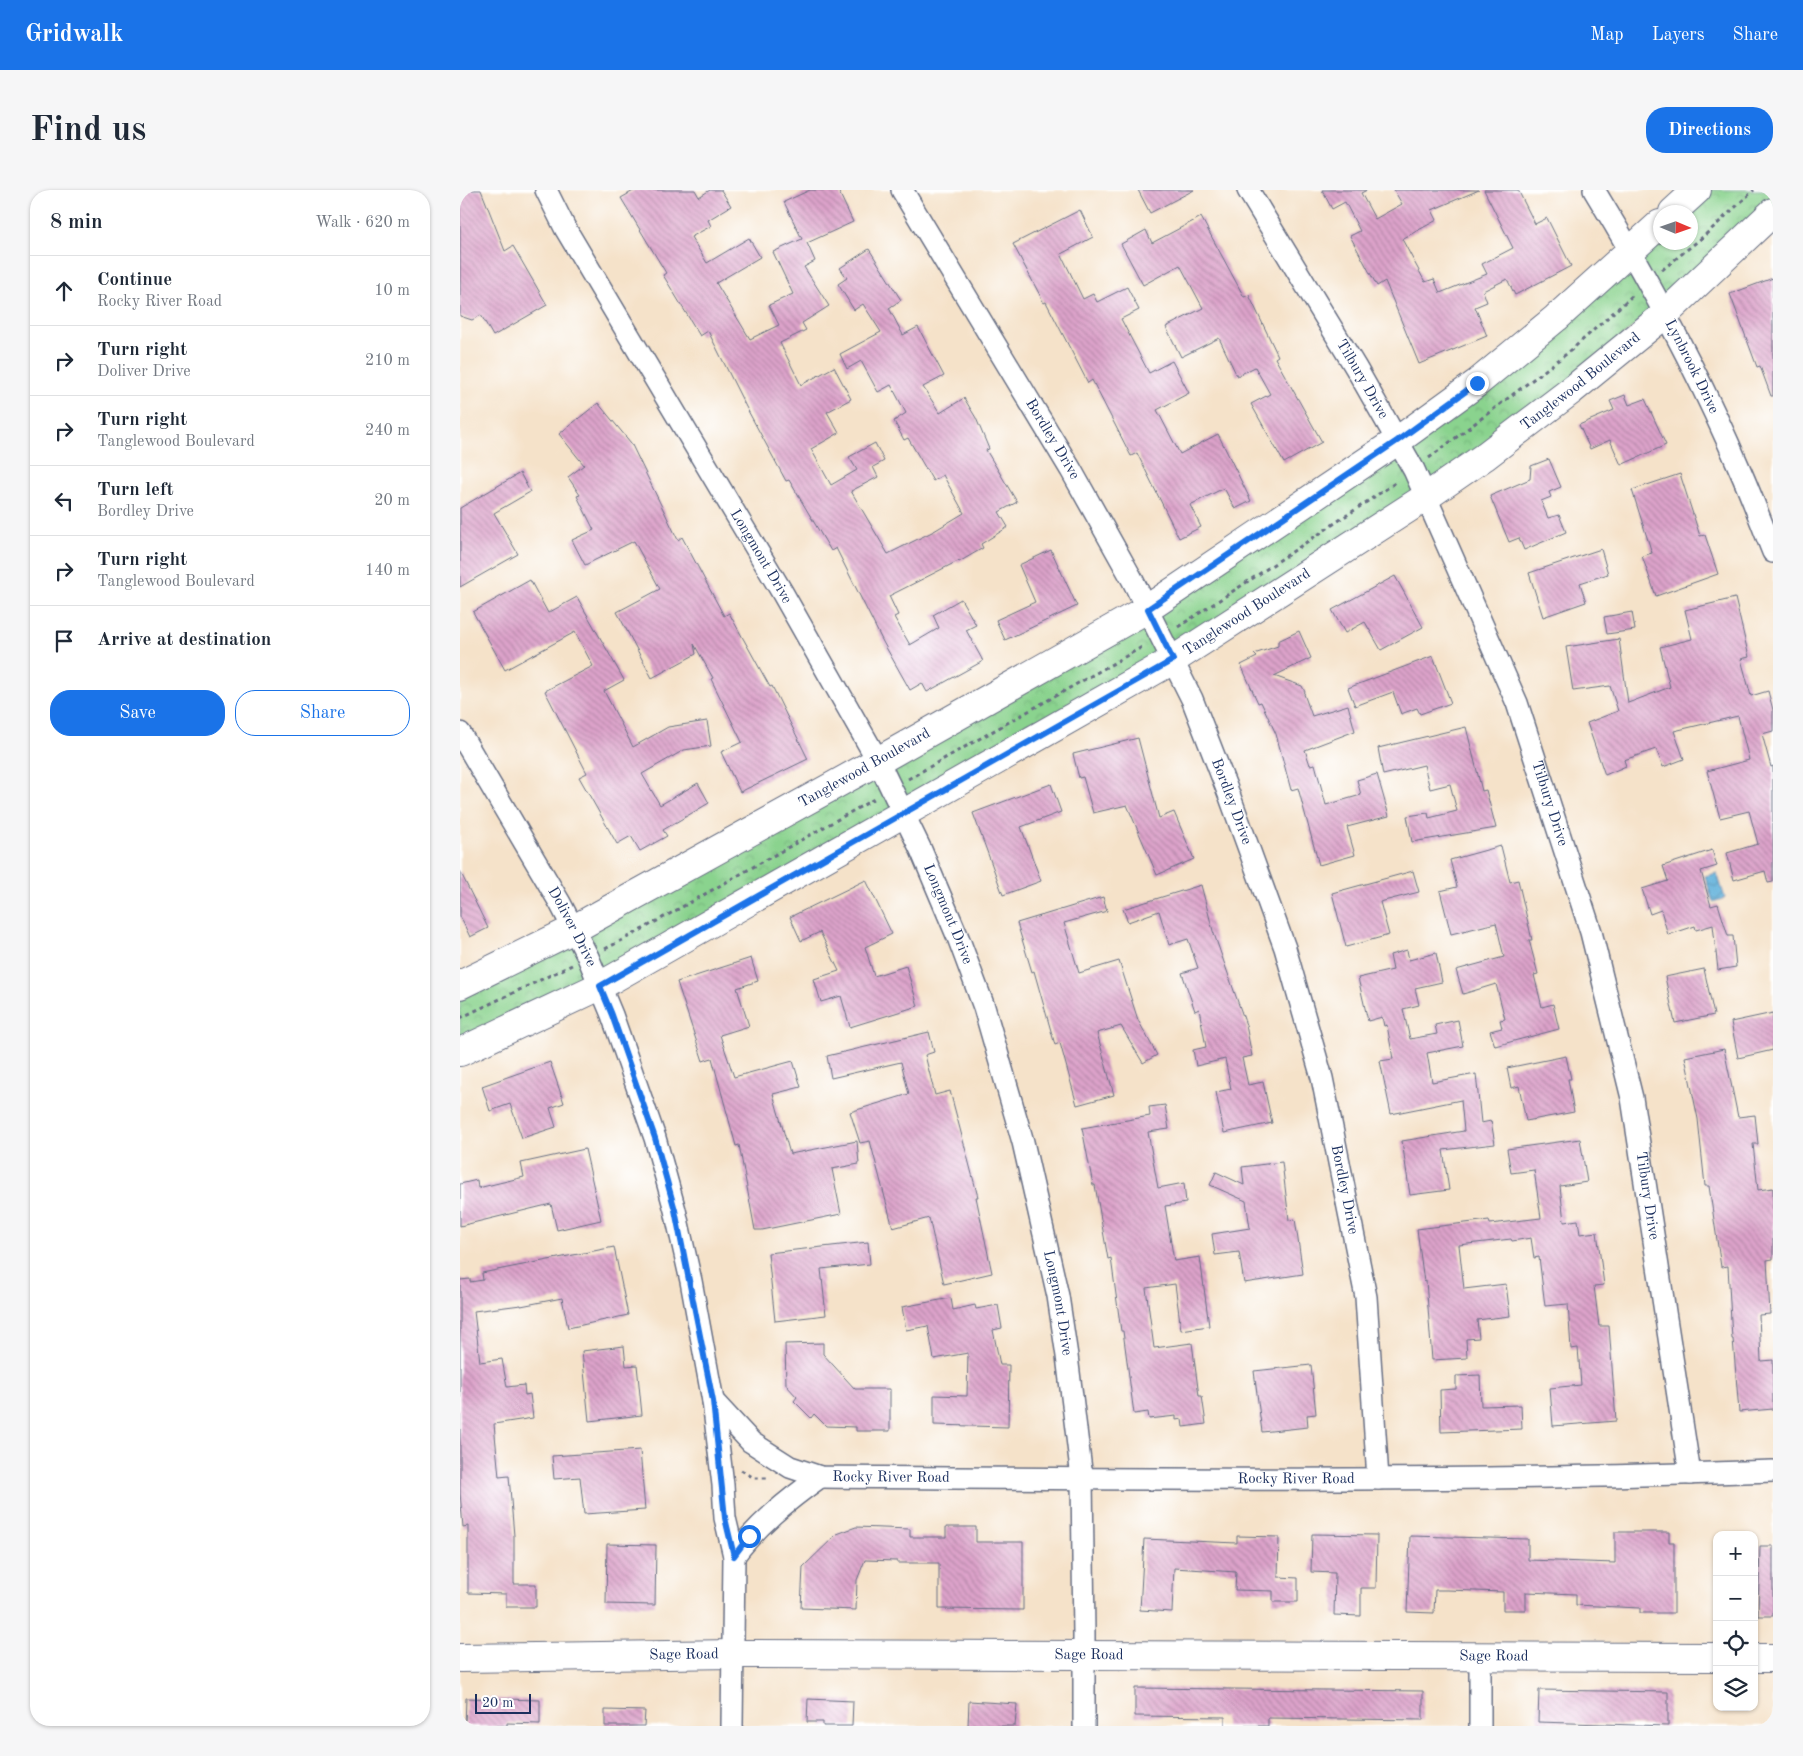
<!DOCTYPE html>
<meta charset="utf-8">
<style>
body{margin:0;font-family:"Old Standard TT",serif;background:#f6f6f7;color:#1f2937}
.controls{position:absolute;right:15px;bottom:15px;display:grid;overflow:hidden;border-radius:10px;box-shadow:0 1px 4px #0004}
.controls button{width:45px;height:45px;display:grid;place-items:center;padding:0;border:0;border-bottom:1px solid #e0e1e3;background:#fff;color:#1f2937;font:25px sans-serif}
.compass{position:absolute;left:1193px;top:15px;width:45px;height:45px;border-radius:50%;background:#fff;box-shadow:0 1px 4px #0004;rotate:92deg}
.scale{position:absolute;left:15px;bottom:12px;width:56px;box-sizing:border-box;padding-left:5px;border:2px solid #1b2f5e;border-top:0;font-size:14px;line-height:18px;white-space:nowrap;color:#1b2f5e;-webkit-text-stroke:4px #fff;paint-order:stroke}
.stop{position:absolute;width:15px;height:15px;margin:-11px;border:4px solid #1a73e8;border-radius:50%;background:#fff}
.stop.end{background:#1a73e8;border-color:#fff;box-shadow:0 1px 5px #0008}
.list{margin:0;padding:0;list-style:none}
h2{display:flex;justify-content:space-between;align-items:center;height:65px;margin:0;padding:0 20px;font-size:21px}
h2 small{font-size:16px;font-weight:400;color:#747a83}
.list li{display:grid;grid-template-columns:32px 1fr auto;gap:15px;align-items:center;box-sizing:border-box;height:70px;padding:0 20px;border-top:1px solid #e0e1e3}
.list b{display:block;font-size:19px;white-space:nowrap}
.list p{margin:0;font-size:16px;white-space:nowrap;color:#747a83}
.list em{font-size:16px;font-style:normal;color:#747a83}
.actions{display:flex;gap:10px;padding:15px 20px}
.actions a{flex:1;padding:11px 0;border:1px solid #1a73e8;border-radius:20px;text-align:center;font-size:18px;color:#1a73e8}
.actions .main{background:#1a73e8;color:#fff}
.icon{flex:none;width:28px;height:28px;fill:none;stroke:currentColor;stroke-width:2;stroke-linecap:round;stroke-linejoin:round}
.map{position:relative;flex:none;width:1313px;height:1536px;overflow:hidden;border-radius:20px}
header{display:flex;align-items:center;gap:30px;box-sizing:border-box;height:70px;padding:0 25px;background:#1a73e8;color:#fff}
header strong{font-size:24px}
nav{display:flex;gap:28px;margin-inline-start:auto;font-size:18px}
.intro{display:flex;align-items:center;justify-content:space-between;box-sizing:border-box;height:120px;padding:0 30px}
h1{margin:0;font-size:35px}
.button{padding:12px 22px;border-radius:20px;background:#1a73e8;color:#fff;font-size:18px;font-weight:700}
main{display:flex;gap:30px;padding:0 30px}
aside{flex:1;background:#fff;border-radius:20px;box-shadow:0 1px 4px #0004}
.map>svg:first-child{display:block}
.park{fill:url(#park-crowns);stroke:#528176}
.water{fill:url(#water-waves);stroke:#3d709c}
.building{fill:url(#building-back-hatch)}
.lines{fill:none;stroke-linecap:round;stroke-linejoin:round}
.street-casing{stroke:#676e83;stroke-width:24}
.secondary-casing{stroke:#676e83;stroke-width:30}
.path{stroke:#676e83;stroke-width:3;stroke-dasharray:4 4;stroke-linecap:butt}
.street{stroke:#fff;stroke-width:21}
.secondary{stroke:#fff;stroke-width:28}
.route{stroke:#1a73e8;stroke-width:6}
.labels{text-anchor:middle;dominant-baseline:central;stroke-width:4.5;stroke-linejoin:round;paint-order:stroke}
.street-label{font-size:15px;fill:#1b2f5e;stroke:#fff}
</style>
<header>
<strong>Gridwalk</strong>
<nav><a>Map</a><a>Layers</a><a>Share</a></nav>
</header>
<div class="intro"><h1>Find us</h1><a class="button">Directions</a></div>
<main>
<aside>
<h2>8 min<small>Walk · 620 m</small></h2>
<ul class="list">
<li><svg class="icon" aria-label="ahead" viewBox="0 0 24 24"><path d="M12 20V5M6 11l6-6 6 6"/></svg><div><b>Continue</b><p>Rocky River Road</p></div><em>10 m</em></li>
<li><svg class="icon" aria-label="right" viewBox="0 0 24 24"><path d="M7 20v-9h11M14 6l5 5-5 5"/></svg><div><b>Turn right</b><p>Doliver Drive</p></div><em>210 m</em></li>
<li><svg class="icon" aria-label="right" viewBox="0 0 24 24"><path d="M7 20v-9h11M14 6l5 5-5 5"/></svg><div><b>Turn right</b><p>Tanglewood Boulevard</p></div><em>240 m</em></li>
<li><svg class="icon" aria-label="left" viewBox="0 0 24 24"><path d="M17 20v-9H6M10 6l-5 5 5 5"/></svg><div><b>Turn left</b><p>Bordley Drive</p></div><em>20 m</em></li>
<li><svg class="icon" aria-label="right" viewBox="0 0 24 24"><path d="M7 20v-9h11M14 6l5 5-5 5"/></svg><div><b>Turn right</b><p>Tanglewood Boulevard</p></div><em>140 m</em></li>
<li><svg class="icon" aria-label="arrive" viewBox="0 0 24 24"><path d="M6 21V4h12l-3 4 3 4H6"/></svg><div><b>Arrive at destination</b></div></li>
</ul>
<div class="actions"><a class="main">Save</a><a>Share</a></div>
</aside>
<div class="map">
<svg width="1313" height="1536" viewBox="0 0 1313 1536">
<defs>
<pattern id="park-crowns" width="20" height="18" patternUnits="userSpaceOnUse" patternTransform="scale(1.25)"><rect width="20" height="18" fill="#8ad38e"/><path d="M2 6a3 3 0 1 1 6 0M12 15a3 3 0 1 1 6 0" fill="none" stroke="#76b57d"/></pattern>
<pattern id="water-waves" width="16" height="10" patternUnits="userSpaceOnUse" patternTransform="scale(1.25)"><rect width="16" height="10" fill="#5fb0da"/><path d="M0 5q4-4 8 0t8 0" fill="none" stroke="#4e90b4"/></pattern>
<pattern id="building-back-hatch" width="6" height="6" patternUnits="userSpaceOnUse" patternTransform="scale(1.25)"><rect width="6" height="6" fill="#dda3ca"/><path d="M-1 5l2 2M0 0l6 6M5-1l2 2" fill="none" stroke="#b285a7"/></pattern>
</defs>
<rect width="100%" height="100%" fill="#fff"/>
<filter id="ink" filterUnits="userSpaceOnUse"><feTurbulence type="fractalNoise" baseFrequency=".02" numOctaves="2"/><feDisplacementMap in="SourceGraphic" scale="10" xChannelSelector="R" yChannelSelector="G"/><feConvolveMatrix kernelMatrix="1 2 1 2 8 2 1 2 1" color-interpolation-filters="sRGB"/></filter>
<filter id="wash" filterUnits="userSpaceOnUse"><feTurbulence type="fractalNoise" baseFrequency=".0096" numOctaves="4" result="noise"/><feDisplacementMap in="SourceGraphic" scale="20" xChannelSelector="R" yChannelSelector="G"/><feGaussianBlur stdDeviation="1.12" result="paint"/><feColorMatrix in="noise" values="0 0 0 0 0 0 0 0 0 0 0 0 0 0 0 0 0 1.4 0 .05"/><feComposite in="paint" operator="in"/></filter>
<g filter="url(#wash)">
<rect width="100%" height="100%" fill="#f5e2c9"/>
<polygon class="park" points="1248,0 1313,0 1313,16 1088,210 831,388 265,717 0,853 0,800 698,420 1200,45 1200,52 1230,52 1230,22"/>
<polygon class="water" points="1257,683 1265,708 1253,712 1245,686"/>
<g id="blocks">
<g class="building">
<polygon points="0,0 21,0 45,61 53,56 87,115 33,146 21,125 12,130 0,126"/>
<polygon points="175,0 235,0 239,7 250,0 261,0 271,16 248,30 251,36 231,47 247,73 289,48 300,67 256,93 290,149 319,135 309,115 333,104 313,62 342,49 324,12 350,0 378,0 393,32 347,53 355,71 344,77 369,116 342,133 346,140 320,153 341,195 374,177 391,209 367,222 379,243 351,259 371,295 397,280 389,267 415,253 424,271 413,277 418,287 391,301 428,364 474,341 504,323 483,285 473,291 448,248 444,250 434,231 446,223 431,195 418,202 401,171 387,179 380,164 421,142 403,114 394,120 378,94 387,88 380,78 409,59 441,110 429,118 443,145 458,137 484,186 463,197 480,223 504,208 516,228 529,259 526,260 557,312 539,322 548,337 521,354 523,358 499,372 498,371 429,406 438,425 434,427 450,455 479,438 473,425 501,409 516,435 506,440 523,471 467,502 462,493 450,500 423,452 376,358 371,361 329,290 326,291 286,217 248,141 240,146 203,85 206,83 161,8"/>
<polygon points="678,0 734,0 690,23"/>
<polygon points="862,0 907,0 901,3 915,29 942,14 934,0 1019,0 972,20 977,30 942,49 965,92 974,89 980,103 1027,84 1022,74 1053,58 1024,0 1058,0 1075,34 1087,28 1111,76 1055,105 1047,89 1023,101 1027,112 1015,117 1027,146 959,174 925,91 917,96 890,46 900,41 885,12 872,19"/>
<polygon points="620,20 633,47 601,64 623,109 633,104 637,112 667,97 679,120 661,129 689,183 712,171 729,203 697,220 720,264 758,244 791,311 775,319 764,298 730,315 741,337 719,348 677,263 671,266 632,190 628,193 586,112 584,113 553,54"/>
<polygon points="741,27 784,107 789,105 818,166 815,168 862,252 824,273 791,214 810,204 795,177 777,186 759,148 721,167 706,137 743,118 720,75 683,95 661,54 686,40 692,53"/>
<polygon points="1313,88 1313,206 1311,206 1300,176 1297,177 1270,104"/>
<polygon points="1165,205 1169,215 1185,209 1206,255 1161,275 1150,250 1130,259 1119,235 1154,220 1150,211"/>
<polygon points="138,213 171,253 218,350 222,347 264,426 269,423 310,497 312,496 348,569 280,602 261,562 282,552 251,489 253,488 234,454 236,464 192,488 157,422 200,399 174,351 125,375 112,350 134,340 117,306 120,305 108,287 124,275 99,244"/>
<polygon points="1089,269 1101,297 1089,302 1091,307 1081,311 1088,328 1099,325 1106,342 1064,360 1059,348 1049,352 1030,306 1070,289 1071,276"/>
<polygon points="60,283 70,302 34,323 58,364 0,397 0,318"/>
<polygon points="1220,284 1240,346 1245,345 1258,384 1196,406 1182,366 1192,363 1172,300"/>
<polygon points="1141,359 1148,384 1120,393 1126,412 1083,427 1069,383"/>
<polygon points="591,360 617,416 545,450 536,430 575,412 559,375"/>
<polygon points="935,386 963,437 921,460 905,432 885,443 872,420"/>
<polygon points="70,390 88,423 117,407 164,490 144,501 173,557 208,537 247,531 251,556 224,560 182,584 200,615 238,593 249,613 203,640 207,646 180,661 171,646 157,654 119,587 127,583 85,501 133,476 115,442 45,480 13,422"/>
<polygon points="1275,408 1289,467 1281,469 1291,506 1308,501 1313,520 1313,541 1302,544 1311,577 1313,576 1313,692 1308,693 1305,681 1274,690 1267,663 1298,654 1289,621 1260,628 1247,581 1289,570 1278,526 1214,541 1224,569 1203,577 1196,559 1164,570 1166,576 1145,585 1127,533 1158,521 1150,496 1113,501 1106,457 1159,449 1168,513 1210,497 1200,457 1232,449 1225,420"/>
<polygon points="1172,422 1175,440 1147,444 1144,427"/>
<polygon points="839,441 851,468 814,486 842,496 845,502 844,504 852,526 888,515 895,541 845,560 850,575 855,574 866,615 901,605 897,590 917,584 929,626 887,637 895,665 859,675 838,598 831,600 816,544 801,512 798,513 781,475 797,467 794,464 818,456 818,451"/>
<polygon points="973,466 991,513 960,524 957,518 941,524 933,502 895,516 888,498"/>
<polygon points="1006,537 1022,601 1026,600 1036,638 952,652 947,626 968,623 969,628 997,621 990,594 970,599 964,575 923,585 918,558"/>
<polygon points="678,548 699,628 714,622 734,669 697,685 667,615 633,623 623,587 619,588 613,564"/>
<polygon points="591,594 601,622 561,637 581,691 543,705 513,623"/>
<polygon points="1041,656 1050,692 1058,690 1072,750 1069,750 1078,784 1074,785 1082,817 1093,814 1099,839 1035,856 1030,841 1042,838 1040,830 1045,829 1036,794 1003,804 996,780 1044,767 1036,733 991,744 980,701 997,697 990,670"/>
<polygon points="1252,660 1257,676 1241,681 1251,716 1258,714 1268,746 1273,746 1276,777 1258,780 1253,735 1236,740 1235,736 1208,745 1201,720 1190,724 1182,699 1208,691 1203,676"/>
<polygon points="0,681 28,738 10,747 0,726"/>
<polygon points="953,681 959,702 920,712 929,745 886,757 872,703"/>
<polygon points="406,690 432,744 405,757 414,786 446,776 458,816 390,837 381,806 361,812 354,789 379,781 360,742 341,751 330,727"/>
<polygon points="741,695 753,741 786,835 792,866 782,868 788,895 803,892 812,933 764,943 756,902 771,899 765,869 736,876 733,860 746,857 739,819 735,821 722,783 738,778 728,749 709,755 699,721 668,732 663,719"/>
<polygon points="643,707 647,721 604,733 619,783 659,771 678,830 697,865 683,873 661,836 637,843 654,905 617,915 600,853 595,855 574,781 572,782 557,733"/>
<polygon points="947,760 949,770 976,763 982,792 955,798 959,815 943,819 950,849 977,844 975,835 998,830 1003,856 967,863 972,892 1016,884 1021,933 1031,931 1035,954 983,960 989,1000 950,1005 942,951 1004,941 1001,910 931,924 920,871 933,869 927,835 924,836 922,827 908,831 898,788 933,780 930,765"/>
<polygon points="291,768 298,791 277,798 289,836 260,845 274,887 333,871 341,897 313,904 330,964 397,951 399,974 372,979 381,1024 302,1040 295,1040 279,955 276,956 252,868 243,871 217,792"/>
<polygon points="1244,779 1254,825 1215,833 1205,787"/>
<polygon points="1313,823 1313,860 1278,868 1271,832"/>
<polygon points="469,842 474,862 465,865 475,905 490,901 518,1007 516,1007 532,1083 484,1094 469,1028 433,1038 410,951 400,953 390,922 449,904 441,872 371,888 367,866"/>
<polygon points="1264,859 1278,927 1295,925 1298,954 1293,954 1298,1000 1313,998 1313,1069 1307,1070 1310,1124 1299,1125 1301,1171 1313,1170 1313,1219 1279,1222 1273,1149 1272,1149 1268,1076 1261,1077 1249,996 1245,996 1238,929 1225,867"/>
<polygon points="1106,866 1111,889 1108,889 1114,922 1066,931 1059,896 1051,898 1047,878"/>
<polygon points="90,872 104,913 90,918 96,937 62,948 50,914 30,921 22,896"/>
<polygon points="705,915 709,939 688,942 698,998 724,993 726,1013 705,1016 714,1071 740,1067 749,1136 721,1140 715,1094 686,1098 694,1158 732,1153 739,1206 742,1206 746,1234 723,1237 722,1229 716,1230 716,1226 689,1229 688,1222 674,1224 663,1141 661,1141 651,1068 648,1069 635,995 633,995 622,938 690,926 689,917"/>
<polygon points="1120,949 1127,992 1100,996 1104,1032 1118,1030 1120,1044 1137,1042 1144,1095 1134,1096 1139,1136 1149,1136 1156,1231 1093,1236 1090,1198 1121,1195 1118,1158 1111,1159 1108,1114 1085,1116 1079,1067 1074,1068 1071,1048 1052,1051 1051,1049 999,1055 1004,1099 1046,1094 1050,1126 1017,1130 1019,1148 1006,1149 1007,1168 972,1170 966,1091 964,1092 957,1039 1029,1030 1030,1034 1081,1028 1074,980 1051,983 1047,959"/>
<polygon points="125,959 141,1030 97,1040 91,1014 0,1036 0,994 17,990 18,998 64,987 61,973"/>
<polygon points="822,972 829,1030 835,1029 843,1084 784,1093 779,1062 755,1065 752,1044 790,1038 786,1011 750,995 756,982 784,995 782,977"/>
<polygon points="408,1052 410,1074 361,1079 366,1125 315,1131 308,1063"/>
<polygon points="154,1057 168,1125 108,1138 102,1108 61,1116 61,1115 14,1121 20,1172 42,1169 47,1197 64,1195 65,1205 70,1204 73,1228 34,1234 39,1287 49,1286 54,1346 54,1394 76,1394 76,1417 46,1417 46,1404 8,1403 8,1336 3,1337 0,1303 0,1090 10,1089 10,1092 23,1090 22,1083"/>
<polygon points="491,1108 493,1120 515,1115 516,1119 538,1115 542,1138 533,1140 540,1175 549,1175 548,1237 474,1235 474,1205 507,1206 508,1163 474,1169 468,1136 446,1140 442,1117"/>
<polygon points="363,1153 363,1164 395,1199 430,1199 430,1241 396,1241 396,1237 366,1236 354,1224 351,1228 334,1211 337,1207 326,1195 325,1154"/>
<polygon points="164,1156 166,1176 177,1175 182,1225 129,1231 122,1161"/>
<polygon points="851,1175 856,1224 847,1225 848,1237 802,1242 794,1181"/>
<polygon points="1020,1185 1021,1216 1061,1215 1062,1239 981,1242 980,1200 996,1199 996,1186"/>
<polygon points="180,1260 185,1320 124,1324 120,1287 94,1289 92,1266"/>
<polygon points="396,1337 450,1339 450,1347 486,1347 486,1337 516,1337 516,1352 563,1352 563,1420 479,1419 479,1373 437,1373 437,1371 405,1370 397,1390 396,1420 341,1418 343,1377 377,1344"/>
<polygon points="1155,1342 1209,1342 1209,1352 1214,1352 1214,1423 1180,1423 1180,1418 1116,1415 1116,1404 1066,1402 1066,1420 1043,1420 1043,1402 987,1400 975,1400 974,1423 947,1422 950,1346 1068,1349 1068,1370 1155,1373"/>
<polygon points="852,1344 917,1345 916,1398 901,1398 901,1426 874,1425 875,1383 851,1382"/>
<polygon points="777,1346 819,1347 818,1387 838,1388 838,1412 813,1412 813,1401 775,1400 776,1382 714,1378 712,1422 680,1420 684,1349 777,1353"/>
<polygon points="147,1354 196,1355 195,1415 146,1414"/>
<polygon points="1300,1356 1313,1356 1313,1426 1298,1426"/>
<polygon points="675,1498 963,1501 963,1530 808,1528 808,1536 765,1536 765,1527 675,1526"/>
<polygon points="1079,1500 1208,1502 1208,1536 1078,1532"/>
<polygon points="6,1508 80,1510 80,1534 47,1533 47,1536 5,1536"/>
<polygon points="348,1509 393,1511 392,1536 363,1536 363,1532 347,1532"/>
<polygon points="509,1511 557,1514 555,1536 508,1536"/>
<polygon points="145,1520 185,1521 184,1536 145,1536"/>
</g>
</g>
</g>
<g filter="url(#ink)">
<use href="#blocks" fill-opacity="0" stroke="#676e83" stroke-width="1"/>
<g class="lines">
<g class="street-casing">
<g id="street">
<path id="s1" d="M86,0L105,38L322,402L418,571L461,660L499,750L524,817L563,952L598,1106L607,1166L622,1288L624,1445V1536"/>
<path id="s2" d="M442,0L611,280L672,389L732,509L770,607L825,758L862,888L906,1107L918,1289"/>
<path id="s3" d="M788,0L896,178L954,280L1057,513L1131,742L1172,908L1230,1284"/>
<path id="s4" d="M1134,0C1189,90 1239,184 1280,280C1292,307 1302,335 1313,362"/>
<path id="s5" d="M0,543L100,713L128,767L152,825L195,948L215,1020L231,1091L253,1211L263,1295L265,1328L274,1366L272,1536"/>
<path id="s6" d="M253,1211L291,1252L330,1277L360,1287C678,1289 996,1293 1313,1281"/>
<path d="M274,1366C298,1334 328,1310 360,1287"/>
<polyline points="1020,1466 1020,1536"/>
</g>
</g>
<g class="secondary-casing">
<g id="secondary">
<polyline points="1213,22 1237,0"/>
<path id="s7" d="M0,795L114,739L418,571L687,419L937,251L1017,193L1096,128L1200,34"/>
<path id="s8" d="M0,862L140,796L713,470L966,307L1024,267L1112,200L1204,125L1313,22"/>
<path id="s9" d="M0,1468L273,1464L1257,1467"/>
<polyline points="1294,1468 1313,1468"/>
</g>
</g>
<g class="path">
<polyline points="1202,80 1244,46 1294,0"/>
<polyline points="969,268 1109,162 1173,105"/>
<polyline points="718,437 790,390 938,291"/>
<polyline points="448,589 684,456"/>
<polyline points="145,759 174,744 414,609"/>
<polyline points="0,828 112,775"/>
<polyline points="281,1280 294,1288 310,1288"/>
</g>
<use href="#street" class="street"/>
<use href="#secondary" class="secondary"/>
</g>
</g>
<g class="lines" filter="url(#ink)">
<polyline class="route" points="289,1346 274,1366 265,1328 253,1211 215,1020 195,948 152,825 140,796 713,470 688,419 937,251 1017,193"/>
</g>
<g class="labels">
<g class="street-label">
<text stroke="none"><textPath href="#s4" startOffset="202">Lynbrook Drive</textPath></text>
<text stroke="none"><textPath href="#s3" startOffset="221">Tilbury Drive</textPath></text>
<text stroke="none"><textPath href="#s8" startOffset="1308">Tanglewood Boulevard</textPath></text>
<text stroke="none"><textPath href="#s2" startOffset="291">Bordley Drive</textPath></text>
<text stroke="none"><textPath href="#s1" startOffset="425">Longmont Drive</textPath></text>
<text stroke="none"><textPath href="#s8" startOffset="902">Tanglewood Boulevard</textPath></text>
<text stroke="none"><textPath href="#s7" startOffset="459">Tanglewood Boulevard</textPath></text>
<text stroke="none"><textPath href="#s2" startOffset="696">Bordley Drive</textPath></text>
<text stroke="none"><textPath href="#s3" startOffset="686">Tilbury Drive</textPath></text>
<text stroke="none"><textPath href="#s1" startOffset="829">Longmont Drive</textPath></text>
<text stroke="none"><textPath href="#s5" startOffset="224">Doliver Drive</textPath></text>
<text stroke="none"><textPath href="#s2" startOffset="1101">Bordley Drive</textPath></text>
<text stroke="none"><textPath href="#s3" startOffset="1091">Tilbury Drive</textPath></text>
<text stroke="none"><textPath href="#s1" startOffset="1234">Longmont Drive</textPath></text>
<text stroke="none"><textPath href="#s6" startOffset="205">Rocky River Road</textPath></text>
<text stroke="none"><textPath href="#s6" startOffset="610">Rocky River Road</textPath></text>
<text stroke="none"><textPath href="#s9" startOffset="224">Sage Road</textPath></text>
<text stroke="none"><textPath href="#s9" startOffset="629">Sage Road</textPath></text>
<text stroke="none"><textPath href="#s9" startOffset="1034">Sage Road</textPath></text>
</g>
</g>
</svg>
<div class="controls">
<button>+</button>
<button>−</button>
<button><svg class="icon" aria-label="locate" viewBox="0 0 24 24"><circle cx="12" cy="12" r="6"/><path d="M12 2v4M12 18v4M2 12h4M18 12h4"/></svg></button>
<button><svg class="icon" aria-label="layers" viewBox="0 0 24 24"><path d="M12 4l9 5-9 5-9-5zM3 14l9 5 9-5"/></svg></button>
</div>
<svg class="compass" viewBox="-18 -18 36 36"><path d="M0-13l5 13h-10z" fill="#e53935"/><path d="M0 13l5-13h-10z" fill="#747a83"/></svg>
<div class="scale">20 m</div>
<div class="stop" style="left:289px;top:1346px"></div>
<div class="stop end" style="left:1017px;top:193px"></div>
</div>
</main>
